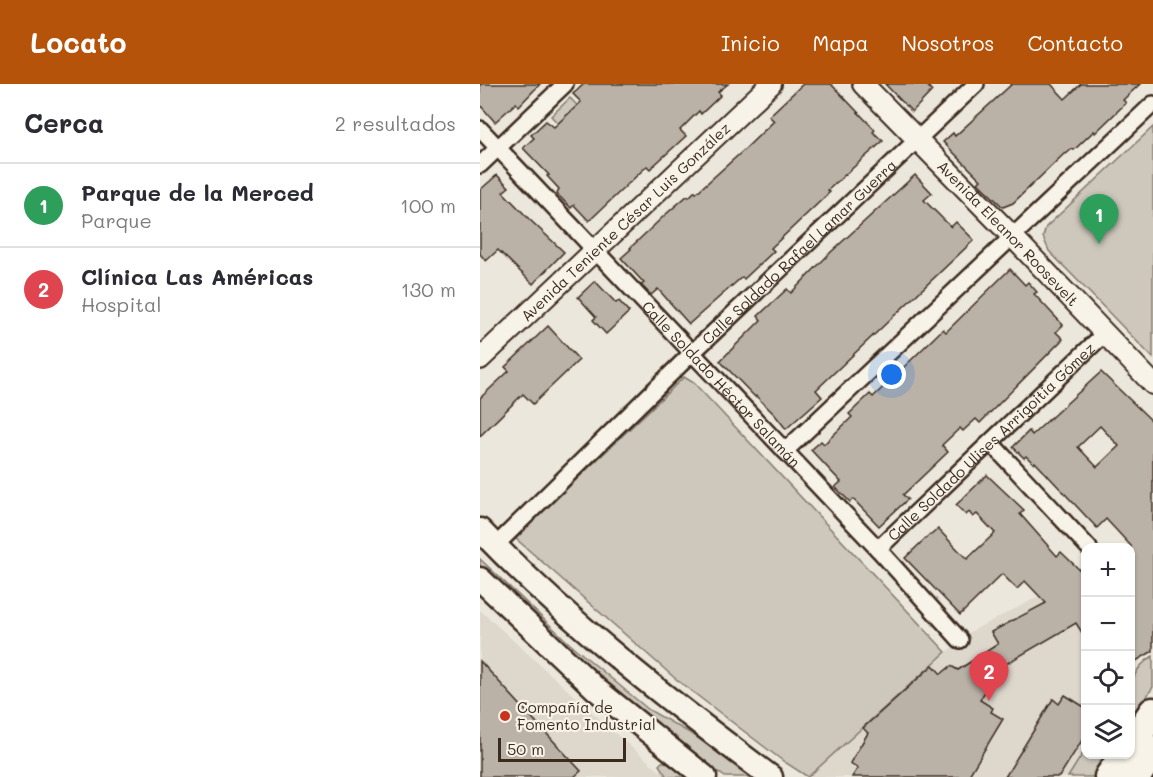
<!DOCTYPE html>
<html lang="es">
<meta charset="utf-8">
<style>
body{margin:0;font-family:Mali,sans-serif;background:#f2f2f3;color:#2b2b33}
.controls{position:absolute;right:18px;bottom:18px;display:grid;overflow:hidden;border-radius:12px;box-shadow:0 2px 4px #0004}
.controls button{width:54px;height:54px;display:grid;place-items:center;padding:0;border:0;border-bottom:2px solid #e1e1e2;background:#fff;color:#2b2b33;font:30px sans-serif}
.scale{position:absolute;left:18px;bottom:15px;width:128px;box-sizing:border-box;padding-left:6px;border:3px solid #3b2a1e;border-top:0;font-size:16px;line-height:21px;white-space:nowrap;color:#3b2a1e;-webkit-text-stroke:4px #f7f3e8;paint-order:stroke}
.you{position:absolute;left:412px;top:291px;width:21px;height:21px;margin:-15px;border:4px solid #fff;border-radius:50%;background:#1a73e8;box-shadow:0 0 0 9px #1a73e833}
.badge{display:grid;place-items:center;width:39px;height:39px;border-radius:50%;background:#b45309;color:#fff;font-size:20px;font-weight:700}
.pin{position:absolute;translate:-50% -50px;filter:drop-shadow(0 2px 3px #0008)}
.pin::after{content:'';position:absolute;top:32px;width:21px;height:18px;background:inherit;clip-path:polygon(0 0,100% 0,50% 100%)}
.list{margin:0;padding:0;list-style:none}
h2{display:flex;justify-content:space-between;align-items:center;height:78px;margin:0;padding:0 24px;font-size:26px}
h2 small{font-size:20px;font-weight:400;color:#7c7c81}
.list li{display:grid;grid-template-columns:39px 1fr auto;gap:18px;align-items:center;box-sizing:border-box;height:84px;padding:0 24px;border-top:2px solid #e1e1e2}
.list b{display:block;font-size:22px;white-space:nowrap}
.list p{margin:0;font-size:20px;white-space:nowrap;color:#7c7c81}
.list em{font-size:20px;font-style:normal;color:#7c7c81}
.icon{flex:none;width:33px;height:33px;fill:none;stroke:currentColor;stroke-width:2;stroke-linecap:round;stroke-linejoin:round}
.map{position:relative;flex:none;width:673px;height:693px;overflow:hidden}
header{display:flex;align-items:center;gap:36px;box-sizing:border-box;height:84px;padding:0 30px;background:#b45309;color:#fff}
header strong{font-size:28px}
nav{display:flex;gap:33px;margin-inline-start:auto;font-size:21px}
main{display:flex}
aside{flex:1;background:#fff}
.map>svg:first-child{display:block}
.built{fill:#ddd7cc}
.green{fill:#cec8bc;stroke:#84796d;stroke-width:1.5}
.building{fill:#bab2a7;stroke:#3b2a1e;stroke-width:1.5;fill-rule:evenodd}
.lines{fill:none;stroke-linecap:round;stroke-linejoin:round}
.minor-casing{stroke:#3b2a1e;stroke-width:20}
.tertiary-casing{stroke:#3b2a1e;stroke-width:24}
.secondary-casing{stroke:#3b2a1e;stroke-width:27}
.motorway-casing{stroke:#3b2a1e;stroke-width:33}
.minor{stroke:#f7f3e8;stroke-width:15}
.tertiary{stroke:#f7f3e8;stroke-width:20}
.secondary{stroke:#f7f3e8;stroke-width:22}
.motorway{stroke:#f7f3e8;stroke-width:28}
.poi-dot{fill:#c8321e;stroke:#f7f3e8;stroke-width:2}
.labels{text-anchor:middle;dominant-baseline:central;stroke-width:4.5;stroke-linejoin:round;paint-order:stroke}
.street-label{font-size:15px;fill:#3b2a1e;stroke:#f7f3e8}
.poi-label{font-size:15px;fill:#3b2a1e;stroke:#f7f3e8;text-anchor:start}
</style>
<header>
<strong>Locato</strong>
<nav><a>Inicio</a><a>Mapa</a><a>Nosotros</a><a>Contacto</a></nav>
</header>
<main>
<aside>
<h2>Cerca<small>2 resultados</small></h2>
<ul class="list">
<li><span class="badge" style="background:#2e9e5b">1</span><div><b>Parque de la Merced</b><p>Parque</p></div><em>100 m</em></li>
<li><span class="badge" style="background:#e0444e">2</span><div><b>Clínica Las Américas</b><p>Hospital</p></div><em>130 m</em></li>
</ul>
</aside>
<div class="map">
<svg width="673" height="693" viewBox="0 0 673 693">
<rect width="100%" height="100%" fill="#ece7dc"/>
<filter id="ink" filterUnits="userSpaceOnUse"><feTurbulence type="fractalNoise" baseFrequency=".0167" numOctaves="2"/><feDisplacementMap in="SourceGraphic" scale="12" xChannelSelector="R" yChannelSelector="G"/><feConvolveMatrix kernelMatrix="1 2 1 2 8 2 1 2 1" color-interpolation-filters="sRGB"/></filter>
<g filter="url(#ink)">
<g class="built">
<polygon points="605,489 605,666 588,693 333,693 331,691 488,549"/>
<polygon points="0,526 137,651 187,693 0,693"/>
</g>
<g class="green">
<polygon points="90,14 126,51 106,69 71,32"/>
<polygon points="673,43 673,274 569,167 563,153 566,143"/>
<polygon points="204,293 214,299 466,568 328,693 303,677 197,596 35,454"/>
<polygon points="0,475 90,560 169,626 215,652 271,693 245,693 204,663 110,586 0,486"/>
<path d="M673,572V603L651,636C651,609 646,588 673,572Z"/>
<polygon points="605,666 606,670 629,671 615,693 588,693"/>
<polygon points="182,678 185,678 206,693 187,693 179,681"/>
</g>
<g class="building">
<polygon points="0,0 60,0 39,22 36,19 15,38 0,21"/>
<polygon points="104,0 248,0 238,8 241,11 221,30 219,27 200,46 206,52 170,85 167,82 109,137 94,121 91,124 77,110 79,105 67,92 69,91 43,64 54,54 51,51 66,37 74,43 101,18 93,10"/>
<polygon points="323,0 351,0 395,46 393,48 403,57 348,106 350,108 291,164 294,167 264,195 262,193 209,240 178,205 171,211 161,201 164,199 141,174 151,165 150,164 185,131 207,112 209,113 215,107 216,109 264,66 294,37 289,32"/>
<polygon points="405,0 446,0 452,7 432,28"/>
<polygon points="532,0 571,0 585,15 601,0 660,0 643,16 646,19 615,49 614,47 594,66 592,65 586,70 585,69 533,119 523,123 498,99 501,96 463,58 473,49 475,52"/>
<polygon points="17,91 29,103 23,108 49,135 84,168 53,200 18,166 6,177 0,170 0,106"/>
<polygon points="435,91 452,109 444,116 471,143 476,138 494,156 336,306 342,313 306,345 295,331 276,312 275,313 240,277 281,236 278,232 307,205 311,209 351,168"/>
<polygon points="530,185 545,201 548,198 557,208 554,210 583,241 576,248 583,255 500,339 496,335 483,347 480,344 462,361 468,368 423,411 428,415 399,442 373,415 370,418 355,403 361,398 331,366 341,357 344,360 372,333 369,330 390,310 393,313 463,245 466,248"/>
<polygon points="115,197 136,219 139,217 149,228 126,250 113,236 116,233 98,213"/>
<polygon points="68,242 99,276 53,320 43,310 0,352 0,314 29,287 25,283"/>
<path d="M621,288L673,338V567L651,580V462L626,435L617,444L555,378L554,380L546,372L544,374L533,363L549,347L552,351ZM620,342L639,362L617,383L598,363Z"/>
<polygon points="507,391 544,426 540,430 577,472 581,468 606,492 606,555 596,539 524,581 502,601 507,604 500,616 513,624 511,628 523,635 488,693 372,693 378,684 370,679 388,649 383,644 453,581 461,590 471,582 478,586 518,560 511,548 566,519 545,497 537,505 522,490 480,531 425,474 450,450 451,451 458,445 487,475 515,449 497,430 493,433 489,428 486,431 476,421"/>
<polygon points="0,577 101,687 94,693 0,693"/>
<polygon points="585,611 606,624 606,650 579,693 525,693 573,615 579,620"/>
</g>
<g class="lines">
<g class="minor-casing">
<g id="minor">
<path id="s1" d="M0,45L398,465L480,556"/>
<polyline points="0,81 85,0"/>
<polyline points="511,359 609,464"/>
<polyline points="305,367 673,20"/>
<path id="s2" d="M15,462L212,269L496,0"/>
<path id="s3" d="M398,465L624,250"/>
</g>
</g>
<g class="tertiary-casing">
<g id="tertiary">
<path id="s4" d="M383,0L532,152L673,300"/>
<path id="s5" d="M0,275L291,0"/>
</g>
</g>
<g class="secondary-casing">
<g id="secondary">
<path d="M0,446C88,538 189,617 291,693"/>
<polyline points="0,495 117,606 225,693"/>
</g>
</g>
<g class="motorway-casing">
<g id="motorway">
<polyline points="650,662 673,628"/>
<polyline points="629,693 645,670"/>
<polyline points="656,693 673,666"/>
</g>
</g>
<use href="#minor" class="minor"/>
<use href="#tertiary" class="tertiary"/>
<use href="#secondary" class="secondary"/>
<use href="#motorway" class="motorway"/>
</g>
</g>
<circle class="poi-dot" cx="25" cy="632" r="6"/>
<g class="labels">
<g class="street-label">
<text stroke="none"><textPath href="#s5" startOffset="200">Avenida Teniente César Luis González</textPath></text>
<text stroke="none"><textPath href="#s4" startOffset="208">Avenida Eleanor Roosevelt</textPath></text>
<text stroke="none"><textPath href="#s2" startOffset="423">Calle Soldado Rafael Lamar Guerra</textPath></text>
<text stroke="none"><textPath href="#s1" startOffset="351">Calle Soldado Héctor Salamán</textPath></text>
<text stroke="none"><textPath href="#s3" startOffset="156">Calle Soldado Ulises Arrigoitia Gómez</textPath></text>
</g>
<g class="poi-label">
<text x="37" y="623">Compañía de<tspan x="37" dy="17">Fomento Industrial</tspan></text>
</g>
</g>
</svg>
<div class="controls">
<button>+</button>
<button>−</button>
<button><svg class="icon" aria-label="locate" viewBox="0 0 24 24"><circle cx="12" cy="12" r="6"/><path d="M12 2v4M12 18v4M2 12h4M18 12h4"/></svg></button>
<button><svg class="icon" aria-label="layers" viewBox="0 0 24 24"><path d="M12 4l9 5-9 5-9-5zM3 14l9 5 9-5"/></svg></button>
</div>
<div class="scale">50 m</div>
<div class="you"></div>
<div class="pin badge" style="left:619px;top:160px;background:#2e9e5b">1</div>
<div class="pin badge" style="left:509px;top:617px;background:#e0444e">2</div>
</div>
</main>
